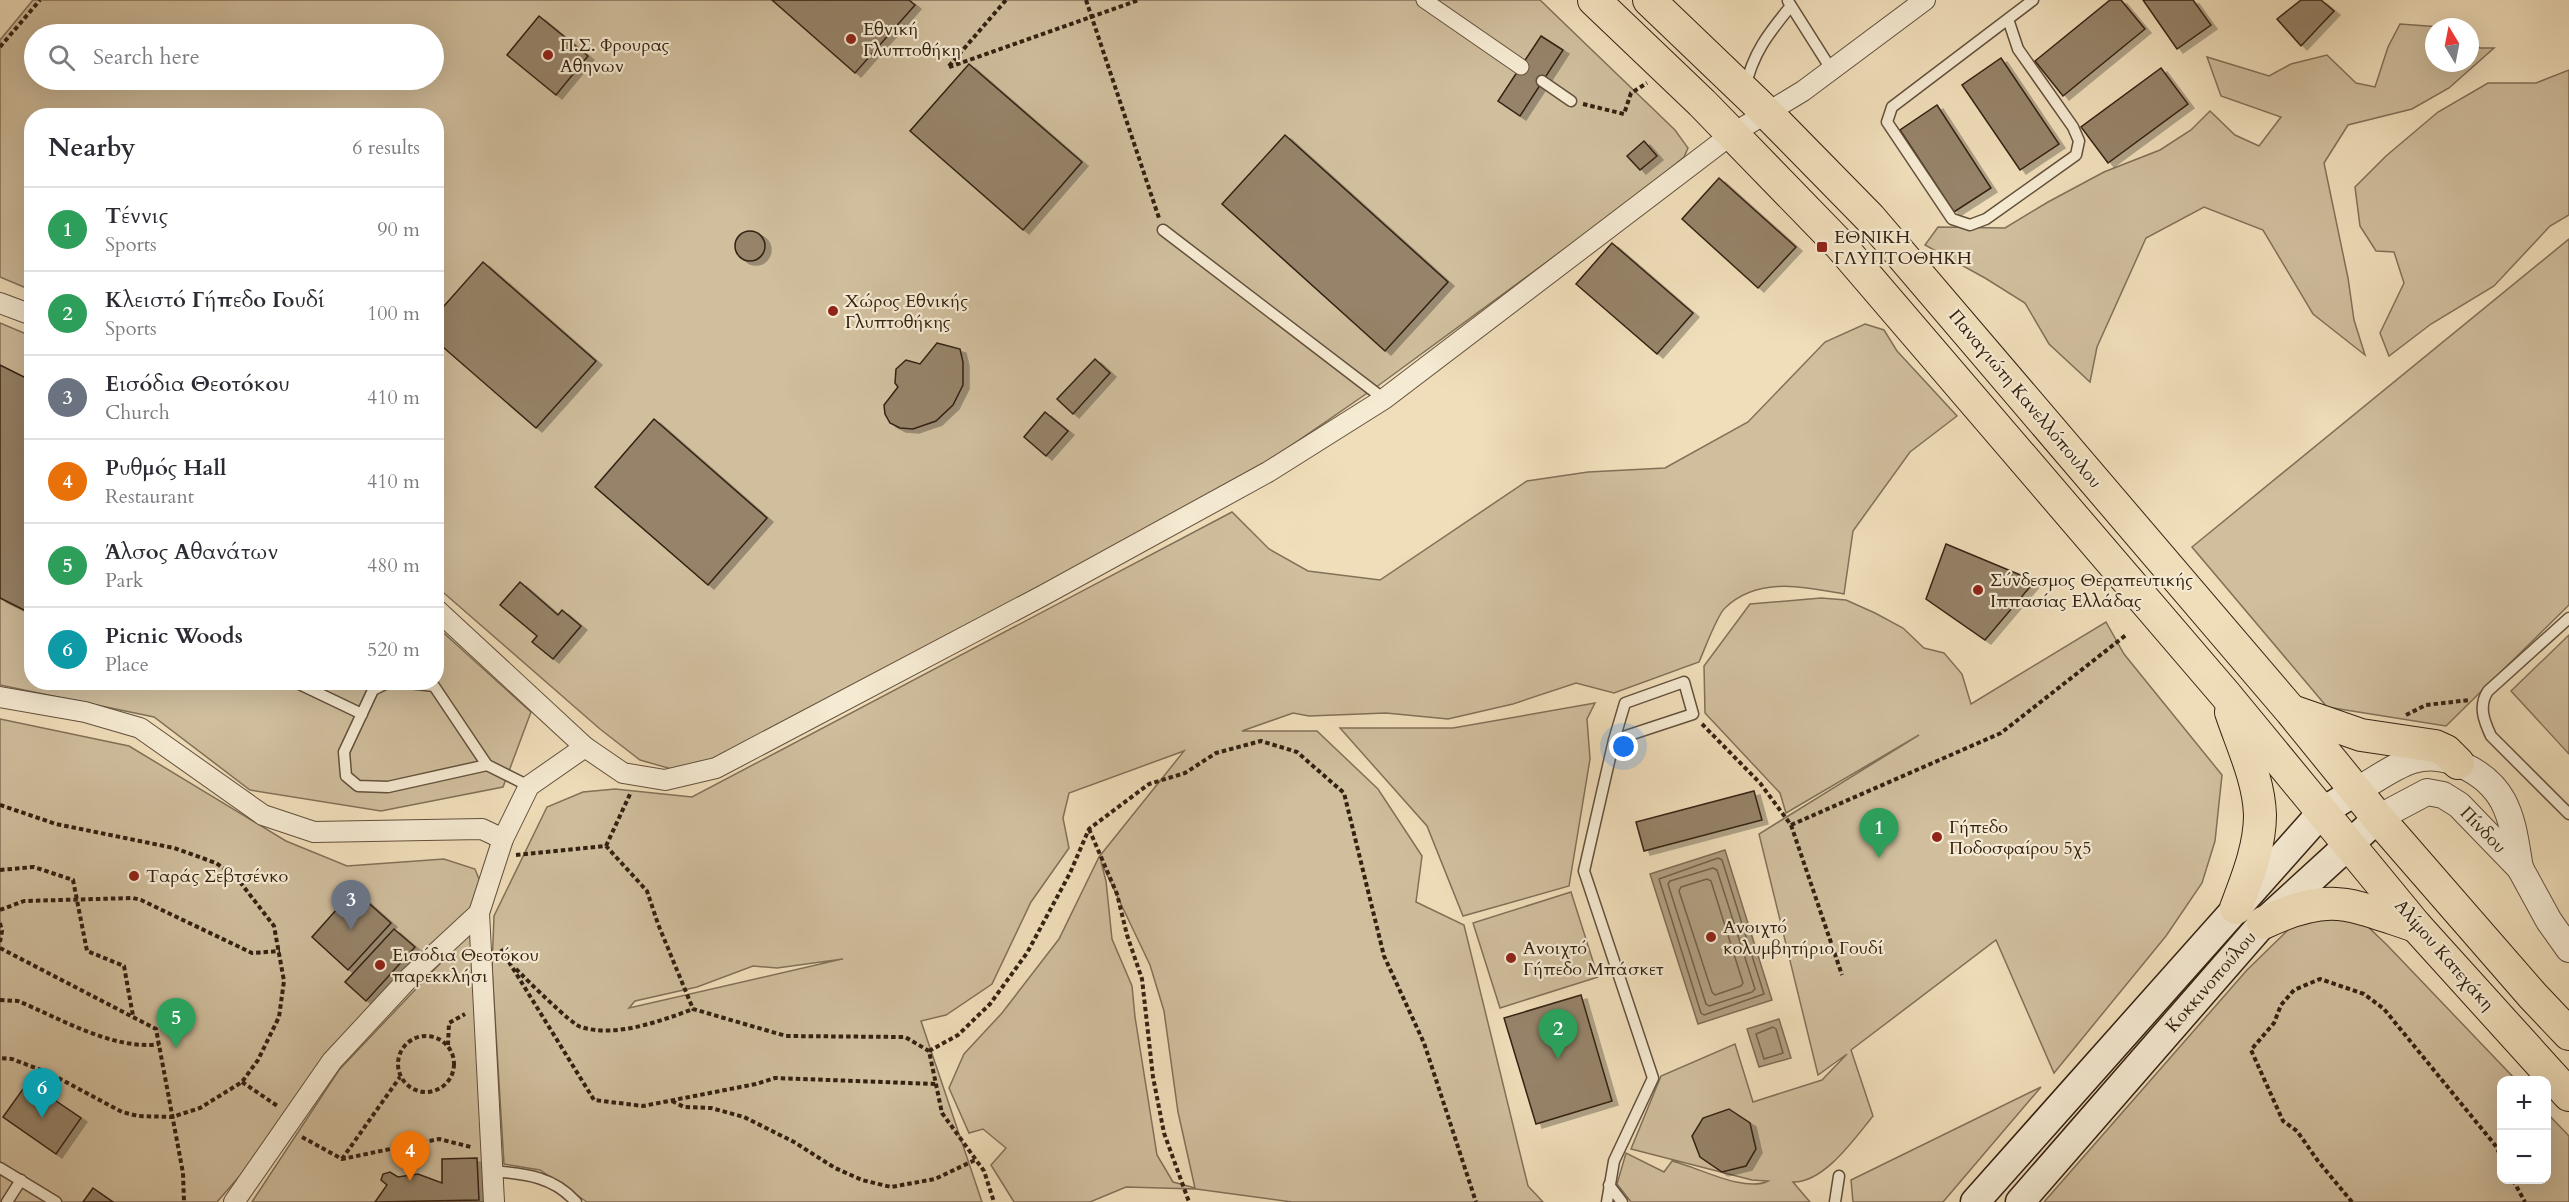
<!DOCTYPE html>
<meta charset="utf-8">
<style>
body{margin:0;font-family:Cardo,serif;background:#f7f7f7;color:#2b2b33}
.controls{position:absolute;right:18px;bottom:18px;display:grid;overflow:hidden;border-radius:12px;box-shadow:0 6px 24px #0002}
.controls button{width:54px;height:54px;display:grid;place-items:center;padding:0;border:0;border-bottom:2px solid #e1e1e2;background:#fff;color:#2b2b33;font:30px sans-serif}
.compass{position:absolute;left:2425px;top:18px;width:54px;height:54px;border-radius:50%;background:#fff;box-shadow:0 6px 24px #0002;rotate:350deg}
.you{position:absolute;left:1624px;top:747px;width:21px;height:21px;margin:-15px;border:4px solid #fff;border-radius:50%;background:#1a73e8;box-shadow:0 0 0 9px #1a73e833}
.badge{display:grid;place-items:center;width:39px;height:39px;border-radius:50%;background:#8f2418;color:#fff;font-size:20px;font-weight:700}
.pin{position:absolute;translate:-50% -50px;filter:drop-shadow(0 2px 3px #0008)}
.pin::after{content:'';position:absolute;top:32px;width:21px;height:18px;background:inherit;clip-path:polygon(0 0,100% 0,50% 100%)}
.list{margin:0;padding:0;list-style:none}
h2{display:flex;justify-content:space-between;align-items:center;height:78px;margin:0;padding:0 24px;font-size:26px}
h2 small{font-size:20px;font-weight:400;color:#7c7c81}
.list li{display:grid;grid-template-columns:39px 1fr auto;gap:18px;align-items:center;box-sizing:border-box;height:84px;padding:0 24px;border-top:2px solid #e1e1e2}
.list b{display:block;font-size:22px;white-space:nowrap}
.list p{margin:0;font-size:20px;white-space:nowrap;color:#7c7c81}
.list em{font-size:20px;font-style:normal;color:#7c7c81}
.icon{flex:none;width:33px;height:33px;fill:none;stroke:currentColor;stroke-width:2;stroke-linecap:round;stroke-linejoin:round}
.map{position:relative;flex:none;width:2569px;height:1202px;overflow:hidden}
.search{position:absolute;background:#fff;box-shadow:0 6px 24px #0002;left:24px;top:24px;width:420px;height:66px;display:flex;align-items:center;gap:15px;box-sizing:border-box;padding:0 21px;border-radius:33px;color:#7c7c81;font-size:22px}
.panel{position:absolute;background:#fff;box-shadow:0 6px 24px #0002;left:24px;top:108px;width:420px;height:582px;border-radius:24px}
.map>svg:first-child{display:block}
.green{fill:#d0be9d;stroke:#827058;stroke-width:1.5;fill-rule:evenodd}
.water{fill:#b09e81;stroke:#7e6c55;stroke-width:1.5}
.lines{fill:none;stroke-linecap:round;stroke-linejoin:round}
.shore{stroke:#72604a;stroke-width:1.5}
.building{fill:#968369;stroke:#342112;stroke-width:1.5;filter:url(#shadow)}
.service-casing{stroke:#63503c;stroke-width:13}
.pedestrian-casing{stroke:#63503c;stroke-width:17}
.minor-casing{stroke:#63503c;stroke-width:22}
.tertiary-casing{stroke:#63503c;stroke-width:28}
.secondary-casing{stroke:#342112;stroke-width:31}
.primary-casing{stroke:#342112;stroke-width:34}
.path{stroke:#342112;stroke-width:4;stroke-dasharray:4.5 3;stroke-linecap:butt}
.service{stroke:#f5ead2;stroke-width:10}
.pedestrian{stroke:#f5ead2;stroke-width:15}
.minor{stroke:#f5ead2;stroke-width:20}
.tertiary{stroke:#f5ead2;stroke-width:26}
.secondary{stroke:#f5ead2;stroke-width:28}
.primary{stroke:#f0deba;stroke-width:32}
.poi-dot{fill:#8f2418;stroke:#f5ead2;stroke-width:2}
.labels{text-anchor:middle;dominant-baseline:central;stroke-width:4.5;stroke-linejoin:round;paint-order:stroke}
.poi-label{font-size:18px;fill:#342112;stroke:#f5ead2;text-anchor:start}
.street-label{font-size:18px;fill:#342112;stroke:#f5ead2}
</style>
<div class="map">
<svg width="2569" height="1202" viewBox="0 0 2569 1202">
<defs>
<filter id="shadow"><feDropShadow dx="6" dy="4" stdDeviation="0" flood-color="#0004"/></filter>
</defs>
<rect width="100%" height="100%" fill="#f0deba"/>
<filter id="stains"><feTurbulence type="fractalNoise" baseFrequency=".00333" numOctaves="4"/><feColorMatrix values="0 0 0 0 .2 0 0 0 0 .09 0 0 0 0 .02 0 0 0 .5 -.17"/></filter>
<radialGradient id="worn" r=".72"><stop offset=".6" stop-color="#630" stop-opacity="0"/><stop offset="1" stop-color="#630" stop-opacity=".3"/></radialGradient>
<g class="green">
<path d="M33,0H1540L1675,130L1688,148L1684,157L1634,198L1379,385L1253,472L715,761L675,770L640,760L600,729L437,587L436,116H32L31,290L0,277V40ZM34,34H434V80H34Z"/>
<polygon points="2400,24 2441,27 2434,27 2434,63 2470,63 2470,42 2480,48 2494,48 2449,88 2412,109 2348,125 2324,163 2348,278 2354,320 2365,355 2313,314 2263,230 2204,207 2146,238 2097,347 2090,382 2049,344 2025,303 1985,278 1925,245 1938,227 2005,228 2048,202 2104,172 2160,150 2191,130 2210,111 2235,135 2259,146 2281,117 2221,96 2207,57 2269,76 2291,64 2327,55 2356,83 2375,87 2388,47"/>
<polygon points="2569,70 2569,215 2550,226 2494,286 2431,324 2389,356 2380,333 2404,283 2394,252 2376,251 2360,226 2355,187 2386,156 2438,112 2488,83 2536,83"/>
<polygon points="2569,239 2569,605 2446,726 2327,707 2192,547"/>
<polygon points="0,323 31,336 32,682 436,682 437,627 531,712 503,787 381,811 250,790 154,717 0,685"/>
<path d="M1865,324L1884,330L1897,351L1957,416L1910,452L1853,531L1844,594C1804,587 1758,576 1725,608C1717,615 1704,651 1699,662L1614,693L1576,683L1513,704L1448,719L1386,713L1309,716L1293,713L1242,731H1317L1378,789L1422,856L1416,902L1464,925L1528,1186L1543,1202H1292L1196,1189L1126,1187L1090,1202H1014L991,1165L1006,1148L983,1129L969,1133L949,1088L964,1054L1002,1013L1059,939L1099,857L1184,751L1069,793L1063,818L1069,848L1031,902L992,984L946,1015L921,1021L982,1202H587L540,1170L504,1164L492,968L494,916L547,807L583,792L615,789L692,797L1232,512L1269,549L1308,571L1380,580L1527,481L1588,472L1665,468L1748,422L1825,342ZM1101,862L1150,965L1164,1011L1178,1112L1195,1188L1173,1182L1157,1155L1135,1017L1132,986L1112,939L1106,881ZM843,959H842L629,1008L635,1001L697,987L753,966L777,968Z"/>
<path d="M1821,598L1846,600L1875,613L1903,628L1924,648L1944,653L1962,674L1971,704L2106,622L2124,654L2222,775L2215,841L2202,883L2166,936L2054,1073L1996,940L1851,1050L1873,1116C1855,1138 1824,1183 1793,1182L1810,1202H1631L1617,1184L1626,1153L1664,1172L1672,1161C1698,1167 1744,1193 1768,1181L1752,1180L1631,1149L1661,1076L1735,1044L1753,1102L1822,1080L1847,1054L1818,1075L1759,834L1919,735L1786,813L1780,793L1705,713L1704,666L1750,604Z"/>
<polygon points="2569,635 2569,754 2511,691"/>
<polygon points="1595,703 1587,719 1590,759 1569,886 1463,916 1427,826 1340,728 1453,728"/>
<polygon points="0,719 129,746 286,841 347,866 444,859 475,869 485,894 217,1202 0,1202"/>
<polygon points="1571,892 1598,977 1500,1008 1473,923"/>
<polygon points="2342,915 2366,925 2387,945 2516,1080 2502,1080 2502,1180 2546,1180 2547,1113 2569,1136 2569,1202 2044,1202 2247,970 2291,927 2315,916"/>
<polygon points="470,932 487,1202 252,1202 339,1070"/>
<polygon points="2041,1087 1943,1202 1853,1202 1851,1180"/>
</g>
<g class="water">
<polygon points="1725,850 1772,1000 1698,1024 1650,874"/>
<polygon points="1779,1019 1791,1058 1759,1067 1747,1029"/>
</g>
<g class="lines">
<g class="shore">
<polygon points="1718,858 1722,860 1764,994 1704,1015 1701,1013 1659,879"/>
<polygon points="1713,868 1717,870 1755,989 1752,992 1709,1006 1706,1004 1668,884 1670,881"/>
<polygon points="1707,879 1711,881 1743,983 1741,986 1715,995 1712,992 1679,891 1681,887"/>
<polygon points="1773,1027 1776,1029 1783,1053 1764,1059 1756,1034"/>
</g>
</g>
<g class="building">
<polygon points="772,0 909,0 915,5 855,73"/>
<polygon points="2110,0 2121,0 2145,29 2063,96 2035,61"/>
<polygon points="2143,0 2193,0 2211,25 2177,49"/>
<polygon points="2301,0 2321,0 2334,11 2301,46 2277,19"/>
<polygon points="539,16 588,56 556,95 507,55"/>
<polygon points="1541,36 1563,50 1520,116 1498,101"/>
<polygon points="2001,58 2059,144 2020,170 1962,85"/>
<polygon points="969,64 1082,162 1023,230 910,131"/>
<polygon points="2161,68 2188,104 2108,163 2081,127"/>
<polygon points="1937,105 1991,188 1954,212 1900,130"/>
<polygon points="1285,135 1448,282 1385,351 1222,204"/>
<polygon points="1644,141 1657,156 1640,170 1627,156"/>
<polygon points="1719,178 1796,247 1758,288 1682,219"/>
<circle cx="750" cy="246" r="15"/>
<polygon points="1612,243 1693,313 1657,354 1576,284"/>
<polygon points="483,262 596,361 536,428 436,341 436,315"/>
<polygon points="937,343 960,349 963,362 963,385 953,405 936,421 913,429 900,428 890,423 885,414 884,405 898,387 895,383 896,369 906,360 920,364"/>
<polygon points="1095,359 1110,373 1073,414 1057,399"/>
<polygon points="0,365 32,381 32,614 0,598"/>
<polygon points="1045,412 1068,431 1046,456 1024,437"/>
<polygon points="654,419 767,518 708,585 595,487"/>
<polygon points="1946,544 2035,581 1985,640 1926,599"/>
<polygon points="520,582 558,615 562,610 581,626 553,659 532,642 537,636 500,605"/>
<polygon points="1754,791 1762,820 1644,851 1636,822"/>
<polygon points="354,890 391,923 348,970 312,937"/>
<polygon points="394,929 415,947 366,1001 345,982"/>
<polygon points="1581,995 1612,1101 1536,1124 1504,1018"/>
<polygon points="28,1082 81,1118 56,1154 3,1117"/>
<polygon points="1729,1109 1750,1123 1756,1149 1746,1166 1722,1172 1700,1157 1692,1136 1703,1118"/>
<polygon points="477,1158 479,1200 375,1202 387,1185 381,1180 383,1174 390,1172 398,1177 418,1174 442,1183 442,1159"/>
<polygon points="93,1188 113,1202 83,1202"/>
</g>
<g class="lines">
<g class="service-casing">
<g id="service">
<polyline points="1788,1 1831,69"/>
<polyline points="2008,19 2018,49 2073,127 2079,141 2076,155 1986,219 1970,225 1952,219 1887,122 1892,107 2033,0"/>
<polyline points="1542,81 1571,101"/>
<path d="M1745,88C1753,53 1768,34 1790,7"/>
<polyline points="1163,230 1384,399"/>
<path d="M2569,618L2488,691C2478,706 2484,721 2491,736L2569,814"/>
<polyline points="295,682 362,714"/>
<polyline points="389,682 373,690 344,752 346,776 358,786 388,787 487,765"/>
<polyline points="400,682 434,686 487,765 529,786"/>
<polyline points="0,1168 56,1202"/>
<path d="M493,1171C525,1174 553,1176 576,1202"/>
<polyline points="1609,1185 1622,1202"/>
<polyline points="7,1202 21,1180"/>
<polyline points="1607,1202 1614,1161 1653,1078 1584,871 1614,740 1693,714 1684,682 1625,703 1614,740"/>
<polyline points="1835,1202 1839,1176"/>
</g>
</g>
<g class="pedestrian-casing">
<polyline id="pedestrian" points="1424,0 1521,67"/>
</g>
<g class="minor-casing">
<g id="minor">
<polyline points="0,303 32,315"/>
<polyline points="436,609 585,747 623,773 665,780 716,768 1042,596 1268,472 1384,399 1732,134 1803,91 1925,0"/>
<polyline points="0,697 85,712 140,728 263,815 314,832 482,829 503,839"/>
<polyline points="479,913 494,1202"/>
<polyline points="234,1202 332,1061 410,977 479,913 503,839 529,786 585,747"/>
</g>
</g>
<g class="tertiary-casing">
<g id="tertiary">
<path d="M2356,791C2374,781 2393,766 2413,760C2445,750 2487,772 2503,801C2514,822 2516,846 2520,868"/>
<polyline points="2378,818 2427,792 2443,795 2459,805 2520,868 2549,921 2569,949"/>
</g>
</g>
<g class="secondary-casing">
<g id="secondary">
<polyline points="1975,1202 2322,812 2356,791"/>
<polyline points="2020,1202 2263,923 2378,818"/>
</g>
</g>
<g class="primary-casing">
<g id="primary">
<polyline points="1594,0 1702,103 1840,245 2225,694 2416,926 2569,1095"/>
<polyline points="1649,0 1766,112 1870,218 2291,711 2378,818 2533,996 2569,1034"/>
<polyline points="2292,711 2361,735 2435,746 2446,751 2458,763"/>
<path d="M2231,712C2242,745 2259,780 2260,815C2260,847 2247,879 2236,908"/>
<path d="M2263,923C2331,891 2348,904 2416,926"/>
</g>
</g>
<g class="path">
<polyline points="1086,0 1159,218"/>
<polyline points="0,47 40,0"/>
<polyline points="949,66 1006,0"/>
<polyline points="949,67 1139,0"/>
<polyline points="1583,104 1624,114 1631,93 1647,83"/>
<polyline points="2406,715 2426,705 2470,700"/>
<polyline points="1702,724 1760,783 1791,825 1842,975"/>
<polyline points="0,805 56,824 174,848 216,863 237,878 274,926 284,981 279,1017 258,1060 242,1082 200,1108 172,1117 138,1116 122,1112 49,1073 12,1059 0,1058"/>
<polyline points="1791,825 2001,733 2126,635"/>
<polyline points="1089,829 1117,894 1127,935 1142,979 1153,1077 1164,1133 1189,1202"/>
<polyline points="606,846 631,792"/>
<polyline points="516,855 606,846 647,891 658,924 693,1009 786,1036 905,1037 929,1051 942,1113 984,1171 994,1202"/>
<polyline points="0,870 34,867 73,880 87,951 124,966 133,1016"/>
<polyline points="0,910 24,901 133,898 141,900 252,953 280,951"/>
<polyline points="0,923 2,931 0,942"/>
<polyline points="0,948 156,1029 183,1173 184,1202"/>
<polyline points="501,949 594,1100 643,1106 756,1084 775,1078 936,1084"/>
<path d="M516,969C526,979 572,1025 581,1027C615,1038 661,1021 693,1009"/>
<path d="M0,1000L18,1001C59,1018 115,1051 159,1044"/>
<circle cx="426" cy="1064" r="28"/>
<polyline points="448,1045 449,1023 465,1014"/>
<polyline points="929,1051 958,1035 990,1004 1027,953 1070,873 1089,829 1149,784 1185,773 1216,753 1261,741 1297,752 1344,793 1384,956 1424,1043 1476,1202"/>
<polyline points="242,1082 279,1107"/>
<polyline points="672,1101 684,1107 711,1108 744,1117 794,1142 835,1168 862,1180 891,1187 935,1179 975,1160"/>
<polyline points="302,1137 342,1159 439,1139 471,1147"/>
<polyline points="342,1159 400,1077"/>
<polyline points="2513,1180 2525,1202"/>
<polyline points="2352,1202 2318,1161 2297,1131 2283,1121 2251,1050 2274,1023 2281,1005 2294,990 2320,979 2364,994 2384,1009 2495,1145 2502,1158"/>
</g>
<use href="#service" class="service"/>
<use href="#pedestrian" class="pedestrian"/>
<use href="#minor" class="minor"/>
<use href="#tertiary" class="tertiary"/>
<use href="#secondary" class="secondary"/>
<use href="#primary" class="primary"/>
</g>
<g class="poi-dot">
<circle cx="851" cy="39" r="6"/>
<circle cx="548" cy="55" r="6"/>
<rect x="1816" y="241" width="12" height="12" rx="3"/>
<circle cx="833" cy="311" r="6"/>
<circle cx="1978" cy="590" r="6"/>
<circle cx="1937" cy="837" r="6"/>
<circle cx="134" cy="876" r="6"/>
<circle cx="1711" cy="937" r="6"/>
<circle cx="1511" cy="958" r="6"/>
<circle cx="380" cy="965" r="6"/>
</g>
<g class="labels">
<g class="poi-label">
<text x="863" y="29">Εθνική<tspan x="863" dy="21">Γλυπτοθήκη</tspan></text>
<text x="560" y="45">Π.Σ. Φρουρας<tspan x="560" dy="21">Αθηνων</tspan></text>
<text x="1834" y="237">ΕΘΝΙΚΗ<tspan x="1834" dy="21">ΓΛΥΠΤΟΘΗΚΗ</tspan></text>
<text x="845" y="301">Χώρος Εθνικής<tspan x="845" dy="21">Γλυπτοθήκης</tspan></text>
<text x="1990" y="580">Σύνδεσμος Θεραπευτικής<tspan x="1990" dy="21">Ιππασίας Ελλάδας</tspan></text>
<text x="1949" y="827">Γήπεδο<tspan x="1949" dy="21">Ποδοσφαίρου 5χ5</tspan></text>
<text x="146" y="876">Ταράς Σεβτσένκο</text>
<text x="1723" y="927">Ανοιχτό<tspan x="1723" dy="21">κολυμβητήριο Γουδί</tspan></text>
<text x="1523" y="948">Ανοιχτό<tspan x="1523" dy="21">Γήπεδο Μπάσκετ</tspan></text>
<text x="392" y="955">Εισόδια Θεοτόκου<tspan x="392" dy="21">παρεκκλήσι</tspan></text>
</g>
<g class="street-label">
<text transform="translate(2025 399) rotate(50)">Παναγιώτη Κανελλόπουλου</text>
<text transform="translate(2483 830) rotate(46)">Πίνδου</text>
<text transform="translate(2444 955) rotate(49)">Αλίμου Κατεχάκη</text>
<text transform="translate(2211 982) rotate(-49)">Κοκκινοπούλου</text>
</g>
</g>
<rect width="100%" height="100%" filter="url(#stains)"/>
<rect width="100%" height="100%" fill="url(#worn)"/>
</svg>
<div class="controls">
<button>+</button>
<button>−</button>
</div>
<svg class="compass" viewBox="-18 -18 36 36"><path d="M0-13l5 13h-10z" fill="#e53935"/><path d="M0 13l5-13h-10z" fill="#7c7c81"/></svg>
<div class="you"></div>
<div class="pin badge" style="left:1879px;top:858px;background:#2e9e5b">1</div>
<div class="pin badge" style="left:1558px;top:1059px;background:#2e9e5b">2</div>
<div class="pin badge" style="left:351px;top:930px;background:#6b7280">3</div>
<div class="pin badge" style="left:410px;top:1181px;background:#e8710a">4</div>
<div class="pin badge" style="left:176px;top:1048px;background:#2e9e5b">5</div>
<div class="pin badge" style="left:42px;top:1118px;background:#0f9aa8">6</div>
<div class="search"><svg class="icon" aria-label="search" viewBox="0 0 24 24"><circle cx="10" cy="10" r="6"/><path d="M15 15l6 6"/></svg>Search here</div>
<section class="panel">
<h2>Nearby<small>6 results</small></h2>
<ul class="list">
<li><span class="badge" style="background:#2e9e5b">1</span><div><b>Τέννις</b><p>Sports</p></div><em>90 m</em></li>
<li><span class="badge" style="background:#2e9e5b">2</span><div><b>Κλειστό Γήπεδο Γουδί</b><p>Sports</p></div><em>100 m</em></li>
<li><span class="badge" style="background:#6b7280">3</span><div><b>Εισόδια Θεοτόκου</b><p>Church</p></div><em>410 m</em></li>
<li><span class="badge" style="background:#e8710a">4</span><div><b>Ρυθμός Hall</b><p>Restaurant</p></div><em>410 m</em></li>
<li><span class="badge" style="background:#2e9e5b">5</span><div><b>Άλσος Αθανάτων</b><p>Park</p></div><em>480 m</em></li>
<li><span class="badge" style="background:#0f9aa8">6</span><div><b>Picnic Woods</b><p>Place</p></div><em>520 m</em></li>
</ul>
</section>
</div>
